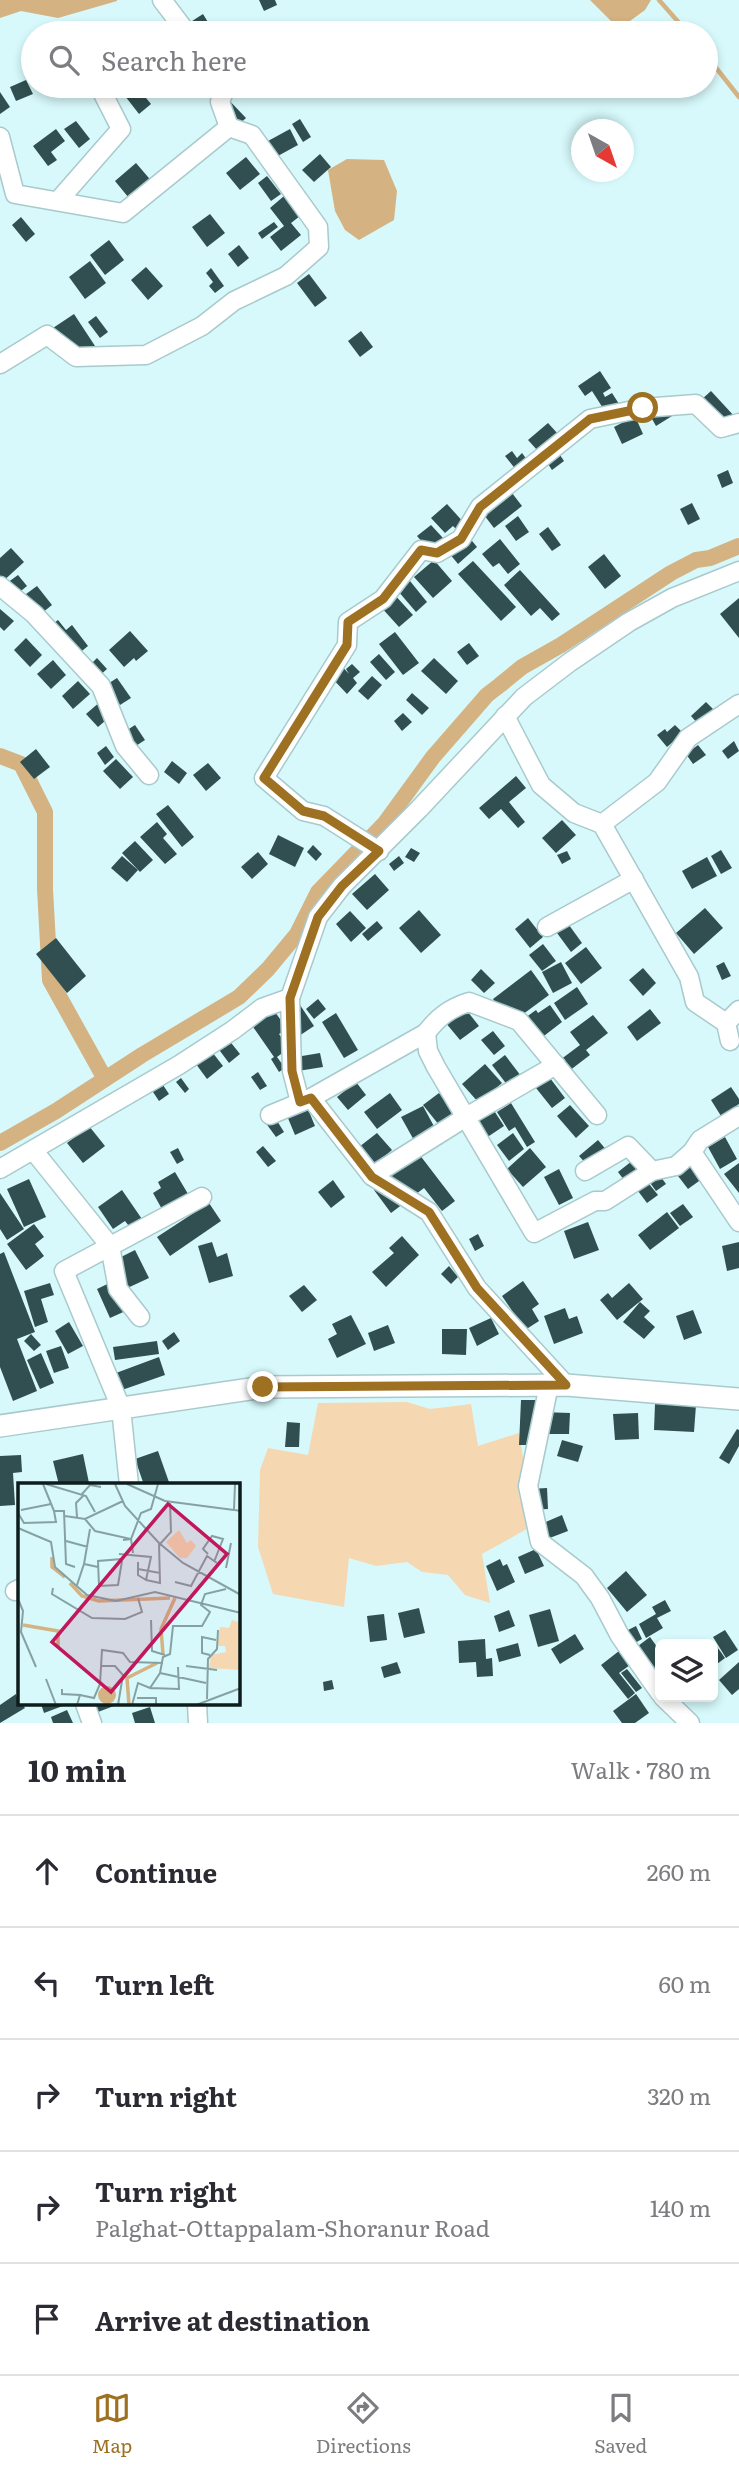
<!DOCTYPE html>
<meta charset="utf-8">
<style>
body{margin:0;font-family:Literata,serif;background:#f2f2f3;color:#2b2b33}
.controls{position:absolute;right:21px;bottom:21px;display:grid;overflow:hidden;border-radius:10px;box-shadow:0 4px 10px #0003}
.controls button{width:63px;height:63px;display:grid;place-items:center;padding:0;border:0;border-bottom:2px solid #e1e1e2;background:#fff;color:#2b2b33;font:35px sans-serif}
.compass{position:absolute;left:571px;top:119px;width:63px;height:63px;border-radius:50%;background:#fff;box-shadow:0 4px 10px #0003;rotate:140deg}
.stop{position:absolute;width:21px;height:21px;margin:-16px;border:5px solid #9e7021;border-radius:50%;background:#fff}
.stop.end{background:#9e7021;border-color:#fff;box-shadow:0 2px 7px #0008}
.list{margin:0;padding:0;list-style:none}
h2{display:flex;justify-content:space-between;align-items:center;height:91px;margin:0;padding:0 28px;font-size:30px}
h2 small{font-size:23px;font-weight:400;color:#7c7c81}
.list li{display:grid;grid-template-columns:46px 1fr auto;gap:21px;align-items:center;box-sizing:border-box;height:112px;padding:0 28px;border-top:2px solid #e1e1e2}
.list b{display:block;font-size:26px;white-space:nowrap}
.list p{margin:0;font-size:23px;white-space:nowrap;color:#7c7c81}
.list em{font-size:23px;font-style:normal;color:#7c7c81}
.icon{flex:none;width:38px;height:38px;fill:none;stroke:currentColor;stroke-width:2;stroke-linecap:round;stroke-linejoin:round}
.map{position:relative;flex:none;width:739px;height:1723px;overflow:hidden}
.search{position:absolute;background:#fff;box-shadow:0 4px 10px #0003;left:21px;right:21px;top:21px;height:77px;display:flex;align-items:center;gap:18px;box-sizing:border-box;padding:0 24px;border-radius:38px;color:#7c7c81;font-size:26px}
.sheet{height:651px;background:#fff}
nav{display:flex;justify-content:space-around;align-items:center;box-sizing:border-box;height:98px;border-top:2px solid #e1e1e2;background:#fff;font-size:19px;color:#7c7c81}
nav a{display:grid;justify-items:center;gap:4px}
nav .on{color:#9e7021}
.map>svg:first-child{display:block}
.green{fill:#f5d8b1}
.water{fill:#d4b282}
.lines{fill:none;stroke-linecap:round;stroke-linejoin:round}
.stream{stroke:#d4b282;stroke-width:4.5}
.canal{stroke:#d4b282;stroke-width:16}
.building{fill:#314f50}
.minor-casing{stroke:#a9cacc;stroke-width:21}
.major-casing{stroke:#a9cacc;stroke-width:24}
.minor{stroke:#fff;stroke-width:18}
.major{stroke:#fff;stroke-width:21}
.route{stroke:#9e7021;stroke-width:9}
.inset-river{fill:none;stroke:#d4b282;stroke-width:3.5}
.inset-road{fill:none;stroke:#87a1a2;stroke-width:2}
.view{fill:#c2185b;fill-opacity:0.15;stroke:#c2185b;stroke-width:3.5}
.inset-edge{fill:none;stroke:#0f1c1d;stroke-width:3.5}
</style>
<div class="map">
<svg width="739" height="1723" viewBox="0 0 739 1723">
<rect width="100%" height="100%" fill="#d7f9fb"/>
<polygon class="green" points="407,1402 430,1409 471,1404 478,1446 519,1433 534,1525 482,1554 490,1603 465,1595 448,1575 422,1572 407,1562 376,1566 349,1558 344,1607 273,1594 258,1547 260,1470 268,1448 308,1455 318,1403"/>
<g class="water">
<polygon points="0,0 117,0 117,1 58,18 21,11 0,18"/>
<polygon points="590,0 651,0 645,10 619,29"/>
<polygon points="347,159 384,160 397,191 394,220 359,240 345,230 335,211 328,170"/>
</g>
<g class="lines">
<g class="stream">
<polyline points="659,0 688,33"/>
<polyline points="706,55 739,97"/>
</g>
<g class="canal">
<polyline points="0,756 21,764 45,812 45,889 50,980 105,1079"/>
<polyline points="0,1143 56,1111 142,1055 239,997 268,969 297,934 318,892 385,823 433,757 487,695 500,685 522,667 561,645 671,573 696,560 710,558 739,546"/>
</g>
</g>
<g class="building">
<polygon points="259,0 275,0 277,5 264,11"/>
<polygon points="203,14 214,32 211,33 204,33 202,30 195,33 189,23"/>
<polygon points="26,80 33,94 16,101 10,87"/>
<polygon points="137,87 151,104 139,114 125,96"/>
<polygon points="0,92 10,107 0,114"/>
<polygon points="225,96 246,118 235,128"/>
<polygon points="300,119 311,137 303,142 292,124"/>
<polygon points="76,121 90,139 79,148 64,129"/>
<polygon points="56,129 65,141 51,152 57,160 48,166 33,146"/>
<polygon points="290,129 298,145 276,157 268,141"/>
<polygon points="320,154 331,167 314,182 302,170"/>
<polygon points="246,157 260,174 240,190 226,173"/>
<polygon points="136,163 154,184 133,203 115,181"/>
<polygon points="267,176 281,194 271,201 258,183"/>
<polygon points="284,196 300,216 291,223 301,235 281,251 270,237 284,226 270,208"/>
<polygon points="210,214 225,233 207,247 192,227"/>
<polygon points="21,217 35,234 26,242 12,225"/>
<polygon points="274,222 278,227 262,239 258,233"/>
<polygon points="109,240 124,260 105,275 90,255"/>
<polygon points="239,245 249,258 238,267 228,254"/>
<polygon points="90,261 106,283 85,299 69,277"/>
<polygon points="146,267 163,286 148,300 131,280"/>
<polygon points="211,268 224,286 215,293 209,286 213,282 206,273"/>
<polygon points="309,274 327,298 315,307 297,283"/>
<polygon points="74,314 97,349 68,352 53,328"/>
<polygon points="96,316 108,332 100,338 88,322"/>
<polygon points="361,331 373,347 360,357 348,341"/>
<polygon points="600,371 611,388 603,393 605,397 612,393 621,407 608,416 592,391 585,396 578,386"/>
<polygon points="711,391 735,417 725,426 701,400"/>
<polygon points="671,396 680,411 656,426 647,410"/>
<polygon points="635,416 643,434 622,444 614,427"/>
<polygon points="548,423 558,434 538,451 528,440"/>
<polygon points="512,451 517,458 522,453 528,461 517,471 505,456"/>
<polygon points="560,455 564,461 552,470 548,464"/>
<polygon points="728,470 733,483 722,488 717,475"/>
<polygon points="512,493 522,506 494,528 484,515"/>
<polygon points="692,503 700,519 688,525 680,509"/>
<polygon points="447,504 466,525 459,532 453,526 445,533 431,518"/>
<polygon points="518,516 529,532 516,541 505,526"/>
<polygon points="431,525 443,538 429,550 417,536"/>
<polygon points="548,527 561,545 552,551 539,534"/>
<polygon points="468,536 477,547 458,564 449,553"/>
<polygon points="500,539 520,564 508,574 499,563 493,567 482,554"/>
<polygon points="11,548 24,562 0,584 0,558"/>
<polygon points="604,554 621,576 605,589 588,567"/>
<polygon points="434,560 452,581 433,598 414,577"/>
<polygon points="473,561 516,607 501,621 458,574"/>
<polygon points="520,570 560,614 552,621 540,608 531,616 504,585"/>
<polygon points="18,575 27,586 16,595 7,583"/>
<polygon points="410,581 427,602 416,612 398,591"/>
<polygon points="37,586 52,605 37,617 22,597"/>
<polygon points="393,593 413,615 399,627 380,606"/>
<polygon points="739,598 739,638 720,614"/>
<polygon points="0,609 14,621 4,631 0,627"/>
<polygon points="58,620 66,630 72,625 88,646 73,658 49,627"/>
<polygon points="130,631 148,651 136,661 134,658 124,667 109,650"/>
<polygon points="395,632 419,663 403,675 379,644"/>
<polygon points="26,638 42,655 30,667 14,650"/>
<polygon points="469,643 479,656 467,665 457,652"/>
<polygon points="379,654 395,672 386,680 370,662"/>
<polygon points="97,658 107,669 97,678 88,667"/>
<polygon points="434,658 458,681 446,694 421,671"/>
<polygon points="53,660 66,675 51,689 37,674"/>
<polygon points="340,664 349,674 346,669 352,664 360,672 353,678 357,683 347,694 329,675"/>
<polygon points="372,676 382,685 368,700 358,691"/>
<polygon points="117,678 131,698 120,705 106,685"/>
<polygon points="78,681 90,694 73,709 62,696"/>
<polygon points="412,693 429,708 422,715 406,700"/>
<polygon points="101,701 112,715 98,727 86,714"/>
<polygon points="706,702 713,709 698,724 691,716"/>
<polygon points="403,713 412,722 402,731 394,721"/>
<polygon points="135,725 145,740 128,751 118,736"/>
<polygon points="675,725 683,733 667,747 657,735 665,729 667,732"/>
<polygon points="734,741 739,751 728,759 722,751"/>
<polygon points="698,745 706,755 693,764 686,754"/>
<polygon points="106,746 114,757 105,765 97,753"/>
<polygon points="36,749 50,767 34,779 20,762"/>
<polygon points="116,759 133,777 120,789 103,771"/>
<polygon points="172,761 187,773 179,784 164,772"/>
<polygon points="208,763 221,778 206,791 193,775"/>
<polygon points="516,776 526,788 509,802 525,822 518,828 501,809 489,819 479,808"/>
<polygon points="168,805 194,837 182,847 156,814"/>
<polygon points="562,820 576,835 556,853 542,838"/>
<polygon points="157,822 167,834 163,838 177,854 165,864 140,837"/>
<polygon points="278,835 304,848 295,867 269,854"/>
<polygon points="135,841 153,860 140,872 122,853"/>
<polygon points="313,845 322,854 316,861 307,852"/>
<polygon points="411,848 420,853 414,862 405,857"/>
<polygon points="721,850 732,868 721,874 711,856"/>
<polygon points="567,851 571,859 562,864 557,855"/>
<polygon points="258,852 268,864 252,879 241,867"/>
<polygon points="122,856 138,870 127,882 111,868"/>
<polygon points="399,856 404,863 394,871 389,864"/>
<polygon points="707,857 717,876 692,889 682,871"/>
<polygon points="375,874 389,890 367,910 352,894"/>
<polygon points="705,908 723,928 694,954 676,933"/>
<polygon points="419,910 441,935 421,953 399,928"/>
<polygon points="350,911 366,928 351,942 336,924"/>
<polygon points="528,918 543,937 530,948 515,929"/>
<polygon points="377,921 383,928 368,941 362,934"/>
<polygon points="569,925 582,943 571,952 557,933"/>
<polygon points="56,938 86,976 67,993 36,954"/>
<polygon points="543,944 556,961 542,971 529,955"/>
<polygon points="586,947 602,968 581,984 565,963"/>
<polygon points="561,962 572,983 553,993 542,972"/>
<polygon points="724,962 731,976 722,980 716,966"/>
<polygon points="643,968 656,983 643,996 629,980"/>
<polygon points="481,969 495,983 484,993 471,980"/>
<polygon points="531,970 549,995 511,1023 493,999"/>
<polygon points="577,987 588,1004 565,1020 554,1003"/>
<polygon points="296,999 314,1026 299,1036"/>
<polygon points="318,999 326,1009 314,1019 306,1009"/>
<polygon points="550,1005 562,1022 540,1039 525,1018 536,1010 538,1013"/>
<polygon points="464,1007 479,1026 460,1040 445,1022"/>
<polygon points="273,1009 287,1029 279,1034 289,1048 277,1057 285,1068 279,1072 271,1059 274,1057 251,1024"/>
<polygon points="650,1009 661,1023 637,1041 627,1027"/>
<polygon points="336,1013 358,1050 344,1058 322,1022"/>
<polygon points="593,1015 608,1033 586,1050 590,1055 569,1071 560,1060 580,1045 570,1032"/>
<polygon points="493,1031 505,1046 494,1055 481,1040"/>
<polygon points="228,1039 240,1054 229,1063 217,1047"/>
<polygon points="209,1048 223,1066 207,1079 193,1060"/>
<polygon points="320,1053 323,1067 298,1071 296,1057"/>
<polygon points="505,1055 521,1076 508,1086 492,1065"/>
<polygon points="485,1064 502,1083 479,1103 462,1084"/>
<polygon points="258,1072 267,1086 260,1090 251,1077"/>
<polygon points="181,1078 189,1089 185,1093 176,1082"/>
<polygon points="550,1078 565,1098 552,1108 536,1088"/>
<polygon points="161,1082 169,1094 159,1101 151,1089"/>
<polygon points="356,1082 366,1095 348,1110 337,1097"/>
<polygon points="731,1087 739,1099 739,1104 721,1116 711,1100"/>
<polygon points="390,1093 402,1110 377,1129 364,1112"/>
<polygon points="439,1093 454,1113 439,1125 423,1105"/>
<polygon points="305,1102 315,1126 295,1135 285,1111"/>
<polygon points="511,1103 535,1142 527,1147 515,1127 509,1131 497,1112"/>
<polygon points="570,1105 589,1126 576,1138 557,1116"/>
<polygon points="423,1106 436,1130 415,1142 401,1117"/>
<polygon points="493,1109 504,1126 486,1138 475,1121"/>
<polygon points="274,1116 284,1132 276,1137 265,1122"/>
<polygon points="89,1126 105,1146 83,1163 67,1143"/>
<polygon points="377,1133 392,1150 374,1165 359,1147"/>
<polygon points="513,1133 524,1149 509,1161 497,1145"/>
<polygon points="725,1137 737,1159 720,1169 708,1147"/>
<polygon points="598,1140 608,1152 589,1167 579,1156"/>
<polygon points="263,1146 276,1161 268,1167 256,1152"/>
<polygon points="178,1148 184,1160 177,1164 170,1152"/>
<polygon points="530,1148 546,1167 523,1187 507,1169"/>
<polygon points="419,1154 455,1201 442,1211 424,1188 391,1213 374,1190"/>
<polygon points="693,1159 706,1176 688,1189 675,1172"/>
<polygon points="632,1161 641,1173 627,1184 618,1172"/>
<polygon points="739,1163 739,1193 724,1174"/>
<polygon points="559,1169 573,1198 559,1205 544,1177"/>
<polygon points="175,1172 191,1199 163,1211 153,1193 161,1188 158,1182"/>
<polygon points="658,1173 666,1184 656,1191 648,1180"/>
<polygon points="29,1179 46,1217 24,1227 7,1189"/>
<polygon points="645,1179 658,1195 647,1203 635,1187"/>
<polygon points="333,1180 345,1197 331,1208 318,1192"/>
<polygon points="122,1190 144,1222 132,1230 125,1221 113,1229 98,1207"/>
<polygon points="0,1193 24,1229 7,1240 0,1229"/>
<polygon points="209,1203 221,1221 170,1256 157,1237"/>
<polygon points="683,1204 693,1217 680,1226 670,1213"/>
<polygon points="667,1212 679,1228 650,1250 638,1235"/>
<polygon points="588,1222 599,1250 574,1259 564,1231"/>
<polygon points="34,1224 44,1237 35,1244 44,1256 26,1270 7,1244"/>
<polygon points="478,1234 484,1246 475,1251 469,1239"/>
<polygon points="402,1236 419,1255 386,1287 372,1272 394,1253 389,1248"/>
<polygon points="212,1242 217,1257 227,1253 233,1276 209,1283 198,1246"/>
<polygon points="739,1242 739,1268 727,1271 722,1246"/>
<polygon points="135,1250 149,1278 121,1291 130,1309 110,1318 97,1289 122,1277 115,1260"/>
<polygon points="4,1252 35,1332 17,1339 37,1391 13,1401 0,1367 0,1254"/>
<polygon points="449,1266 458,1277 451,1284 441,1274"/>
<polygon points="523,1281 539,1304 532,1309 539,1321 525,1330 502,1296"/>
<polygon points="50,1283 54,1295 41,1299 48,1322 35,1327 24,1291"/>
<polygon points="629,1283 643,1299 617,1320 600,1300 608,1293 612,1298"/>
<polygon points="304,1285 317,1300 302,1312 289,1296"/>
<polygon points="640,1302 650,1311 644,1317 655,1327 644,1339 623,1322"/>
<polygon points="565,1308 569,1319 577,1316 583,1333 554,1344 544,1316"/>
<polygon points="693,1310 702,1333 684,1340 676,1316"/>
<polygon points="351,1315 366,1344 337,1358 328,1339 337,1334 332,1324"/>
<polygon points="491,1318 499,1334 477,1346 469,1328"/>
<polygon points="69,1322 83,1346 68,1354 55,1331"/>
<polygon points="388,1325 395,1343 374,1351 368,1333"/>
<polygon points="442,1329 467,1329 466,1355 442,1354"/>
<polygon points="174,1332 180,1341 168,1350 162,1341"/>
<polygon points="31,1334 41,1345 34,1351 24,1341"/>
<polygon points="157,1341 159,1354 115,1360 113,1347"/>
<polygon points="61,1346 69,1368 54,1373 46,1351"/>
<polygon points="41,1353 54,1383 40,1389 27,1360"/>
<polygon points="159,1357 165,1375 122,1390 116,1373"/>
<polygon points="521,1400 537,1400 535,1445 519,1445"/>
<polygon points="655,1404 696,1405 694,1432 654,1430"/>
<polygon points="542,1412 570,1413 569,1434 542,1434"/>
<polygon points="638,1413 639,1439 615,1440 613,1414"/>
<polygon points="287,1422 300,1423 299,1447 285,1447"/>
<polygon points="737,1429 739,1430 739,1446 729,1464 719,1458"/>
<polygon points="562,1440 583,1446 578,1462 557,1456"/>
<polygon points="158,1451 170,1485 144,1485 135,1459"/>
<polygon points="83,1454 89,1483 59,1485 53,1461"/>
<polygon points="21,1455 22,1472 13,1473 15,1505 0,1506 0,1456"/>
<polygon points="547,1488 548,1509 530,1510 529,1489"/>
<polygon points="562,1515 568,1531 547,1539 541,1524"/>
<polygon points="536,1549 544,1566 525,1574 518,1557"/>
<polygon points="500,1559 503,1566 507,1564 515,1582 497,1591 486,1566"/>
<polygon points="626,1571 647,1595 627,1612 607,1588"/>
<polygon points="665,1600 671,1611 657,1618 663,1628 646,1638 639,1624 656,1614 652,1607"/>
<polygon points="419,1608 425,1633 404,1638 398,1613"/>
<polygon points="550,1609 559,1641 538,1647 529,1615"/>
<polygon points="509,1610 515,1626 499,1632 494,1616"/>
<polygon points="384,1614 387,1640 370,1642 367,1616"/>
<polygon points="636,1626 642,1639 633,1644 626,1631"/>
<polygon points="725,1630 738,1650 726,1658 713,1637"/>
<polygon points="575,1634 584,1649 560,1664 551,1649"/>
<polygon points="650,1637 660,1651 660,1665 650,1672 634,1649"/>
<polygon points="485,1639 486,1659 492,1658 493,1676 477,1677 476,1662 459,1663 458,1641"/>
<polygon points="713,1641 725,1658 713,1667"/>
<polygon points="518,1643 521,1656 499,1662 496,1649"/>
<polygon points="619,1651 630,1665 619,1673 635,1693 628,1699 601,1665"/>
<polygon points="397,1662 401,1673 384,1678 381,1667"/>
<polygon points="739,1662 739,1689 732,1695 719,1680"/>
<polygon points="627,1669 642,1688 636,1692 621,1673"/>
<polygon points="332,1680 334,1689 324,1691 323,1682"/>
<polygon points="16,1694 19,1704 22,1704 25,1708 0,1723 0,1705"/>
<polygon points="636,1694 649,1713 635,1723 622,1723 613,1711"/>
<polygon points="41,1704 68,1704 44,1713"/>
<polygon points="95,1704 119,1704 98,1712"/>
<polygon points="150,1707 155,1723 135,1723 132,1713"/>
<polygon points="67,1710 73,1723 53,1723 51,1717"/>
</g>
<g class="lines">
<g class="minor-casing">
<g id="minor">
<polyline points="162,0 187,33"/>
<polyline points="0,137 15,194 123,213 229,127"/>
<polyline points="58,201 121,129 99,86"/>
<polyline points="0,364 47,335 76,357 146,355 202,326 234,301 286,276 319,247 318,227 252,135 229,127 220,102 226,86"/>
<polyline points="0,586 34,614 101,686 125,746 149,775"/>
<polyline points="505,716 541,785 574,813 602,824"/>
<polyline points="379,851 324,816 303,811 264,778 347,645 348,622 383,599 421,550 437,553 461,539 480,507 590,419 643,408 696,404 721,428 739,423"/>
<polyline points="547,927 634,879"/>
<polyline points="290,998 292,1071 300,1102"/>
<polyline points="726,1023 695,1002 689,977 602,824 657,782 688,738 739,704"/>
<polyline points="426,1033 311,1098 372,1176 429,1212 477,1288 566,1385"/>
<polyline points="730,1041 726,1023 739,1010"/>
<polyline points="270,1115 311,1098"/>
<path d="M597,1115L519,1021L469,1002C450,1008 438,1017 426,1033L428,1051L436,1067L534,1233L595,1201H605L652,1171L676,1166L692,1152L700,1140L739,1116"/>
<polyline points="33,1150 110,1246 118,1289 140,1317"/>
<polyline points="692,1152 739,1222"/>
<polyline points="0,1169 179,1065 233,1030 262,1008 290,998 318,917 342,886 419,809 524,697 570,662 629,622 672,598 739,571"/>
<polyline points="585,1171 628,1146 652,1171"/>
<polyline points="372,1176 466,1117 556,1065"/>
<polyline points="549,1385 528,1486 540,1542 584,1576 600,1598 620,1636 660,1693"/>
<polyline points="129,1485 121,1408 64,1271 202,1197"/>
<polyline points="15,1591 19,1589"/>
<polyline points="663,1697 690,1723"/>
<polyline points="85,1704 92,1723"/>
<polyline points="197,1704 198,1723"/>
</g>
</g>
<g class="major-casing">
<polyline id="major" points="0,1426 263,1387 566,1385 739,1399"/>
</g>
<use href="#minor" class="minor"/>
<use href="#major" class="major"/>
</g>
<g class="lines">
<polyline class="route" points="263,1387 566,1385 477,1288 429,1212 372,1177 311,1098 300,1102 292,1071 290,998 318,917 342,886 379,851 324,816 303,811 264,778 347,645 348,622 383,599 421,550 437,553 461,539 480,507 590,419 643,408"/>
</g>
<g transform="translate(18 1483)">
<rect width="222" height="222" fill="#d7f9fb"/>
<path d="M161,47L169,60L173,57L178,63L169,75H162L148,59ZM222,133V187L191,185L193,172L208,169L207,163H199L202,144L211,145L214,137L220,139Z" fill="#f5d8b1"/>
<path d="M80 212a9 9 0 1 1 18 0a9 9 0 1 1-18 0Z" fill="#d4b282"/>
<path class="inset-river" d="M34,74V84L47,94M52,100L64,113L81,118L152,115M5,142L40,148V165M145,171L143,146L157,115M111,222L109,195L139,180"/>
<path class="inset-road" d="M25,1L36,28M28,1L68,13L77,29M97,1L107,23L141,60L165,80L223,112M109,1L147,18L216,27M217,1L216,27L223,28M64,11L72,2L83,4M3,27L33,21M0,30L6,40L38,39L36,28H46L48,81L57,84M47,33L67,36L105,18M59,34L58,20L66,12M67,36L77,48L113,56L115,70M0,45L33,59L37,84L69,112L98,118L137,109L223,130M105,57L113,56L123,30L133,26L140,1M48,58L70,64M142,61L153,49L152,20M101,71L133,74L128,97L120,92V79M190,71L185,66L194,53L205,56L196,79M104,78L100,102L81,103L80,78L104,76M66,81L72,46M208,85L213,60M120,86L142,90M128,97L142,100L141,60M157,99L173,103L189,73L199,80M59,102L66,81L80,84M35,105L34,111L74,135L107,136L124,129L120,115M0,116L5,128L3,149L18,184M133,137L134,168L147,172M192,172L184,170V154L198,157M83,183H97L105,192L100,222M168,183L199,187M142,190L188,200M28,196L38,222M132,205L161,206L160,184M44,206V211L62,212L59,222M62,212L76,215L82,201L84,167L105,170L112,179L145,180M119,215H138V222M189,216L190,176L199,166L200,147M114,222L120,200L132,205L142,190L145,174L152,171L155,143H184L192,129L183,122L187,111L208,106M178,222L223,205"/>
<path class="view" d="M150,21L209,71L93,209L34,159Z"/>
<rect width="222" height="222" class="inset-edge"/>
</g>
</svg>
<div class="controls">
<button><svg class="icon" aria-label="layers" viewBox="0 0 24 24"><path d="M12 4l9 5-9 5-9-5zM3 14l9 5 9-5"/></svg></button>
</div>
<svg class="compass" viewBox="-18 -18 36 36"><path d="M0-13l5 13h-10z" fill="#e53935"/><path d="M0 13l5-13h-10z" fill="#7c7c81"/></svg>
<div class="stop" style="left:643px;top:408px"></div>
<div class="stop end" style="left:263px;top:1387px"></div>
<div class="search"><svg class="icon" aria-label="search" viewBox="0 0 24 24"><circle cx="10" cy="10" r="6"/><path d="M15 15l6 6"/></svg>Search here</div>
</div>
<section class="sheet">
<h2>10 min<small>Walk · 780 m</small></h2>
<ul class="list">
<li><svg class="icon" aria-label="ahead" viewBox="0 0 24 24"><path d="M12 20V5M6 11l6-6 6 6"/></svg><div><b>Continue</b></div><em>260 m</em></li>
<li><svg class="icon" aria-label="left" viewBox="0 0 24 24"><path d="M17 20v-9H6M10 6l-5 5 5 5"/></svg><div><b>Turn left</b></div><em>60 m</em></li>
<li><svg class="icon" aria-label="right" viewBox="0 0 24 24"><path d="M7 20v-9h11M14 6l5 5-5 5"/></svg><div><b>Turn right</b></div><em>320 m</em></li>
<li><svg class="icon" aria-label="right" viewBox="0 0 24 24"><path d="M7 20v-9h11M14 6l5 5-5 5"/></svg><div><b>Turn right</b><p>Palghat-Ottappalam-Shoranur Road</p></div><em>140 m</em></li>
<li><svg class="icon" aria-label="arrive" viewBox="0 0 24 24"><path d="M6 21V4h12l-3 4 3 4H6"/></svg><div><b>Arrive at destination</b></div></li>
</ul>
</section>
<nav>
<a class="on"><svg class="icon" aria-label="map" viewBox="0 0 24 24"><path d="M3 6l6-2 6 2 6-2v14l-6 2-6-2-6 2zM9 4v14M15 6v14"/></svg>Map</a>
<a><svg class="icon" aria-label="directions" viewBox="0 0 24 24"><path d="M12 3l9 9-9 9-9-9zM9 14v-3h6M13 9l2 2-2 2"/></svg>Directions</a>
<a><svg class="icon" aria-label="saved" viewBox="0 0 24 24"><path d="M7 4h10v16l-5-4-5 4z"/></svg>Saved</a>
</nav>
